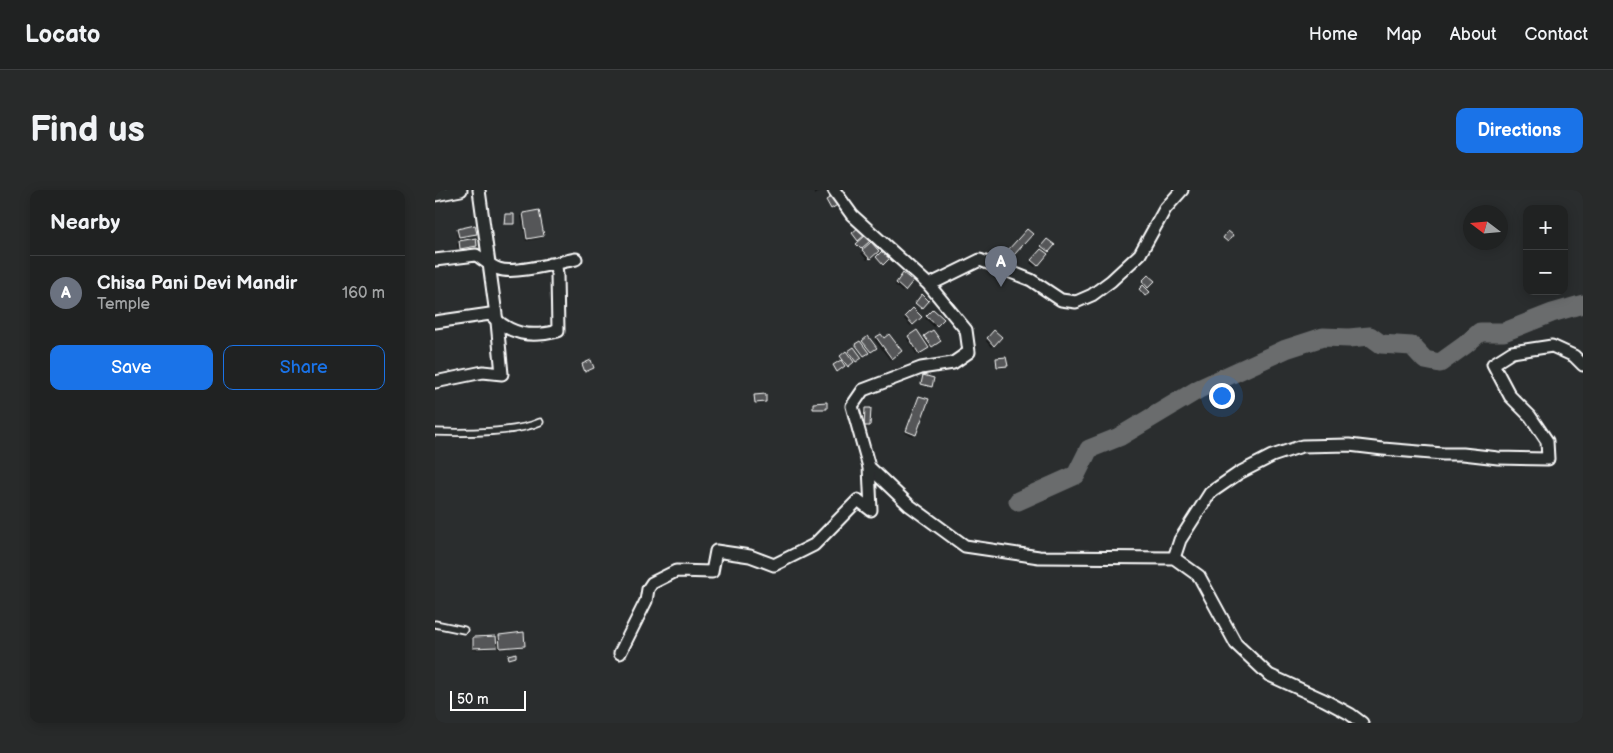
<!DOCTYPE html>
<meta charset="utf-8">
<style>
body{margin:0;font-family:"Balsamiq Sans",sans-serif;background:#282a2a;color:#f1f3f6}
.controls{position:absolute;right:15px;top:15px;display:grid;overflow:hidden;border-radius:10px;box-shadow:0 2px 12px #0003}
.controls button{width:45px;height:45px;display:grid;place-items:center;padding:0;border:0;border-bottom:1px solid #3d3f40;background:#202222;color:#f1f3f6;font:25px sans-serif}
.compass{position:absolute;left:1028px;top:15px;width:45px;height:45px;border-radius:50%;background:#202222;box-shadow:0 2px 12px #0003;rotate:286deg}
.scale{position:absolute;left:15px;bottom:12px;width:76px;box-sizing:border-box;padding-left:5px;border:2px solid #fff;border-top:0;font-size:14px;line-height:18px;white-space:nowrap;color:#fff;-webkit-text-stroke:4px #2a2d2e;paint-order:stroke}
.you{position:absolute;left:786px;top:205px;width:18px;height:18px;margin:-12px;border:4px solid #fff;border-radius:50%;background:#1a73e8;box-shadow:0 0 0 8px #1a73e833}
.badge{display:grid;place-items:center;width:32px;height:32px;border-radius:50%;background:#1a73e8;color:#fff;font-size:16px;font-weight:700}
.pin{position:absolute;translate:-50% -41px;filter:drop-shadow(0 1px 2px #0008)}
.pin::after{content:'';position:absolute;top:26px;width:18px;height:15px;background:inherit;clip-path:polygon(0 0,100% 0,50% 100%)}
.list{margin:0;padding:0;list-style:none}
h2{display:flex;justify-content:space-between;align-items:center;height:65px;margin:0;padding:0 20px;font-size:21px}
h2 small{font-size:16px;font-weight:400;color:#a2a4a5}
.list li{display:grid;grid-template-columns:32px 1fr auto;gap:15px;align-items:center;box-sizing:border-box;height:75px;padding:0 20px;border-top:1px solid #3d3f40}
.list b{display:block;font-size:19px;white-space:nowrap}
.list p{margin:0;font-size:16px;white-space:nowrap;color:#a2a4a5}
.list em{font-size:16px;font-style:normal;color:#a2a4a5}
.actions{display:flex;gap:10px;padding:15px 20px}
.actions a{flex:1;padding:11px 0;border:1px solid #1a73e8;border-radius:10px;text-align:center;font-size:18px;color:#1a73e8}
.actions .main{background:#1a73e8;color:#fff}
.map{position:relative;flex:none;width:1148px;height:533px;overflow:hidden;border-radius:10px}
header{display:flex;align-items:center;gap:30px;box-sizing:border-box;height:70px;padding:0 25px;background:#202222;border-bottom:1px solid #3d3f40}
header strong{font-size:24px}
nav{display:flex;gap:28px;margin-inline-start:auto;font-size:18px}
.intro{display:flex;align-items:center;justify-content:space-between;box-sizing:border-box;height:120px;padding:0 30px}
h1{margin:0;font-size:35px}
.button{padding:12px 22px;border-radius:10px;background:#1a73e8;color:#fff;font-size:18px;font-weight:700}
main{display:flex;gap:30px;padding:0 30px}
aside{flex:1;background:#202222;border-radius:10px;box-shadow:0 2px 12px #0003}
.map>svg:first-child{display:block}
.shadow{fill:#0007}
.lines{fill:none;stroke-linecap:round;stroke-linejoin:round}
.river{stroke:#6a6c6d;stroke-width:19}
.building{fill:#555758;stroke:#fff}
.service-casing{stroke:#fff;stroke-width:9}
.minor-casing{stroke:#fff;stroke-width:15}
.service{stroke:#2a2d2e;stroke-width:5.5}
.minor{stroke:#2a2d2e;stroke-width:11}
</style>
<header>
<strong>Locato</strong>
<nav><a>Home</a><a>Map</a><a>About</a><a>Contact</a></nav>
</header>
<div class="intro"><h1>Find us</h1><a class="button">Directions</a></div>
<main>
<aside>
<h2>Nearby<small></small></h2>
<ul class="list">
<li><span class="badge" style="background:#6b7280">A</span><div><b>Chisa Pani Devi Mandir</b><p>Temple</p></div><em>160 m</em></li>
</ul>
<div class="actions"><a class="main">Save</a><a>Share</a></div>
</aside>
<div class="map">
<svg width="1148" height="533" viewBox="0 0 1148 533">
<rect width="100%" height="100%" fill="#2a2d2e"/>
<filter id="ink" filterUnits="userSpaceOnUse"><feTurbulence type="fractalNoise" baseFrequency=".02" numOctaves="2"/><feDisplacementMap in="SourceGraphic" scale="10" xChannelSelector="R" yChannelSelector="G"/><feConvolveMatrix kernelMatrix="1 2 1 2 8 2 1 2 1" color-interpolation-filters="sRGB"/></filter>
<g filter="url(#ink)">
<g class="shadow">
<polygon points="377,0 387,0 380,5"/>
<polygon points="103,22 108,46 106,48 91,51 86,26 88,24"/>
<polygon points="23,40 40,43 38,45 22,48 21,42"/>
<polygon points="592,41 596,44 576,66 572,63"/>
<polygon points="24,52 41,55 39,57 23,60 22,54"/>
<polygon points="436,54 442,61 432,70 426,63"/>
<polygon points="606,60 611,64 600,77 595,73"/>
<polygon points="468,85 476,91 467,102 460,95"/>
<polygon points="713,86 718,91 710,99 713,102 708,106 704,101 710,95 707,92"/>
<polygon points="478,120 485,127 476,136 469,129"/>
<polygon points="498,120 507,129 499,137 490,128"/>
<polygon points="482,142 487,149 490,147 502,153 494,158 493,156 482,165 472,149"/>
<polygon points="559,142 565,148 556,157 551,151"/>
<polygon points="446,145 463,163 455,170 440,150"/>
<polygon points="414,162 426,168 420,172 419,170 412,176 405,168"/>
<polygon points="485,207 480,244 478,246 470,243"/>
<polygon points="430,219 434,236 432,238 427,238 428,221"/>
<polygon points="64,446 89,455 87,457 63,459 63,454 59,458 37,460 36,450 38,448 60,450"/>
</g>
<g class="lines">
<polyline class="river" points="583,311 641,285 654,259 684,247 764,199 851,159 888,147 914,148 935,146 946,154 977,156 990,170 1005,173 1030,155 1045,142 1069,142 1117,123 1148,114"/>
</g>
<g class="building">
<polygon points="399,5 404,14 396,19 391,10"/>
<polygon points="104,20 109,46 92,49 88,23"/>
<polygon points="70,24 79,24 79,34 69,34"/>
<polygon points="40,35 42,44 24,47 22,39"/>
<polygon points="425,36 431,44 423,51 417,43"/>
<polygon points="592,39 598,44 579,65 573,60"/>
<polygon points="793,41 798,45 793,52 788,48"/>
<polygon points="431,45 435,51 426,59 421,54"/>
<polygon points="41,48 42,56 25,59 24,51"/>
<polygon points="612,49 620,55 614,62 606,56"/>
<polygon points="436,52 444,61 435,69 427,60"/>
<polygon points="606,59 613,64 603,76 596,70"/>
<polygon points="448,60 455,68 448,75 441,67"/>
<polygon points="468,83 478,91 470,101 461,93"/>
<polygon points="713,85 720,91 713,98 707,91"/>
<polygon points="708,95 715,102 710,106 704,99"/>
<polygon points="487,104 494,111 487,119 480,113"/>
<polygon points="478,118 487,127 478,135 470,126"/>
<polygon points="498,119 509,129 502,136 491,126"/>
<polygon points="482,140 494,158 484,164 473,146"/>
<polygon points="498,140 506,151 497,157 489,146"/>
<polygon points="559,140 567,147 559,156 552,148"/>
<polygon points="446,144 449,148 454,144 467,161 457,169 441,147"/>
<polygon points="433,146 442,158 436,162 427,151"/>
<polygon points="425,151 434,163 429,166 420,154"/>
<polygon points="419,157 427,168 421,172 413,161"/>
<polygon points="411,161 419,172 413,177 405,166"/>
<polygon points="571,167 573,176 562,177 561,168"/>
<polygon points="156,170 159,178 150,182 147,174"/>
<polygon points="406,170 410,176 402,182 398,175"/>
<polygon points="488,185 499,188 497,197 486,194"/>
<polygon points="331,204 331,212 320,213 319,205"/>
<polygon points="484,206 494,209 481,245 471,241"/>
<polygon points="392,212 392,219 378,219 378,213"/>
<polygon points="430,218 436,218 435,236 429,236"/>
<polygon points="89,442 90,456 65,458 64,445"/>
<polygon points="61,446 62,457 38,458 38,447"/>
<polygon points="81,463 81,467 74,469 73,465"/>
</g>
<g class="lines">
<g class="service-casing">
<g id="service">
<path d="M0,242C28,243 81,243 105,232"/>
<polyline points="0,434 29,440"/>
</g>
</g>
<g class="minor-casing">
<g id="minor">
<polyline points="399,0 417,25 494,95 531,140 534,162 518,173 486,178 428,200 417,216 434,277 474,315 530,356 604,367 739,368 764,386 801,454 834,485 889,510 915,524 927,533"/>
<polyline points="0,5 26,0"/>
<path d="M0,70L41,65C48,69 56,77 64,79C79,85 124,72 141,69"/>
<polyline points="494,95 545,70 596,90 626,110 641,112 657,105 676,91 705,64 730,19 747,0"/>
<path d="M0,132L55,124C75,145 95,148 123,141L122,84L121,77L115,74"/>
<polyline points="0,192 48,182 67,184 62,132 44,0"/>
<polyline points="739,368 745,350 775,303 804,283 837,266 867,256 914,255 948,259 1008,264 1028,264 1063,268 1113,269 1112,251 1095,226 1075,206 1058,174 1077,162 1117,156 1139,166 1148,175"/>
<polyline points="185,463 211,411 213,399 217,393 241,381 277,382 281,361 315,366 339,375 379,355 423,310 436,320 434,277"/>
</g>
</g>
<use href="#service" class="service"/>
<use href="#minor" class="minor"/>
</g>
</g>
</svg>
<div class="controls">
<button>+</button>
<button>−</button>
</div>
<svg class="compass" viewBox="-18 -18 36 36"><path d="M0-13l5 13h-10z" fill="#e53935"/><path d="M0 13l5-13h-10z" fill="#a2a4a5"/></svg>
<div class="scale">50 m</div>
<div class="you"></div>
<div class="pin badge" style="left:566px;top:97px;background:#6b7280">A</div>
</div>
</main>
